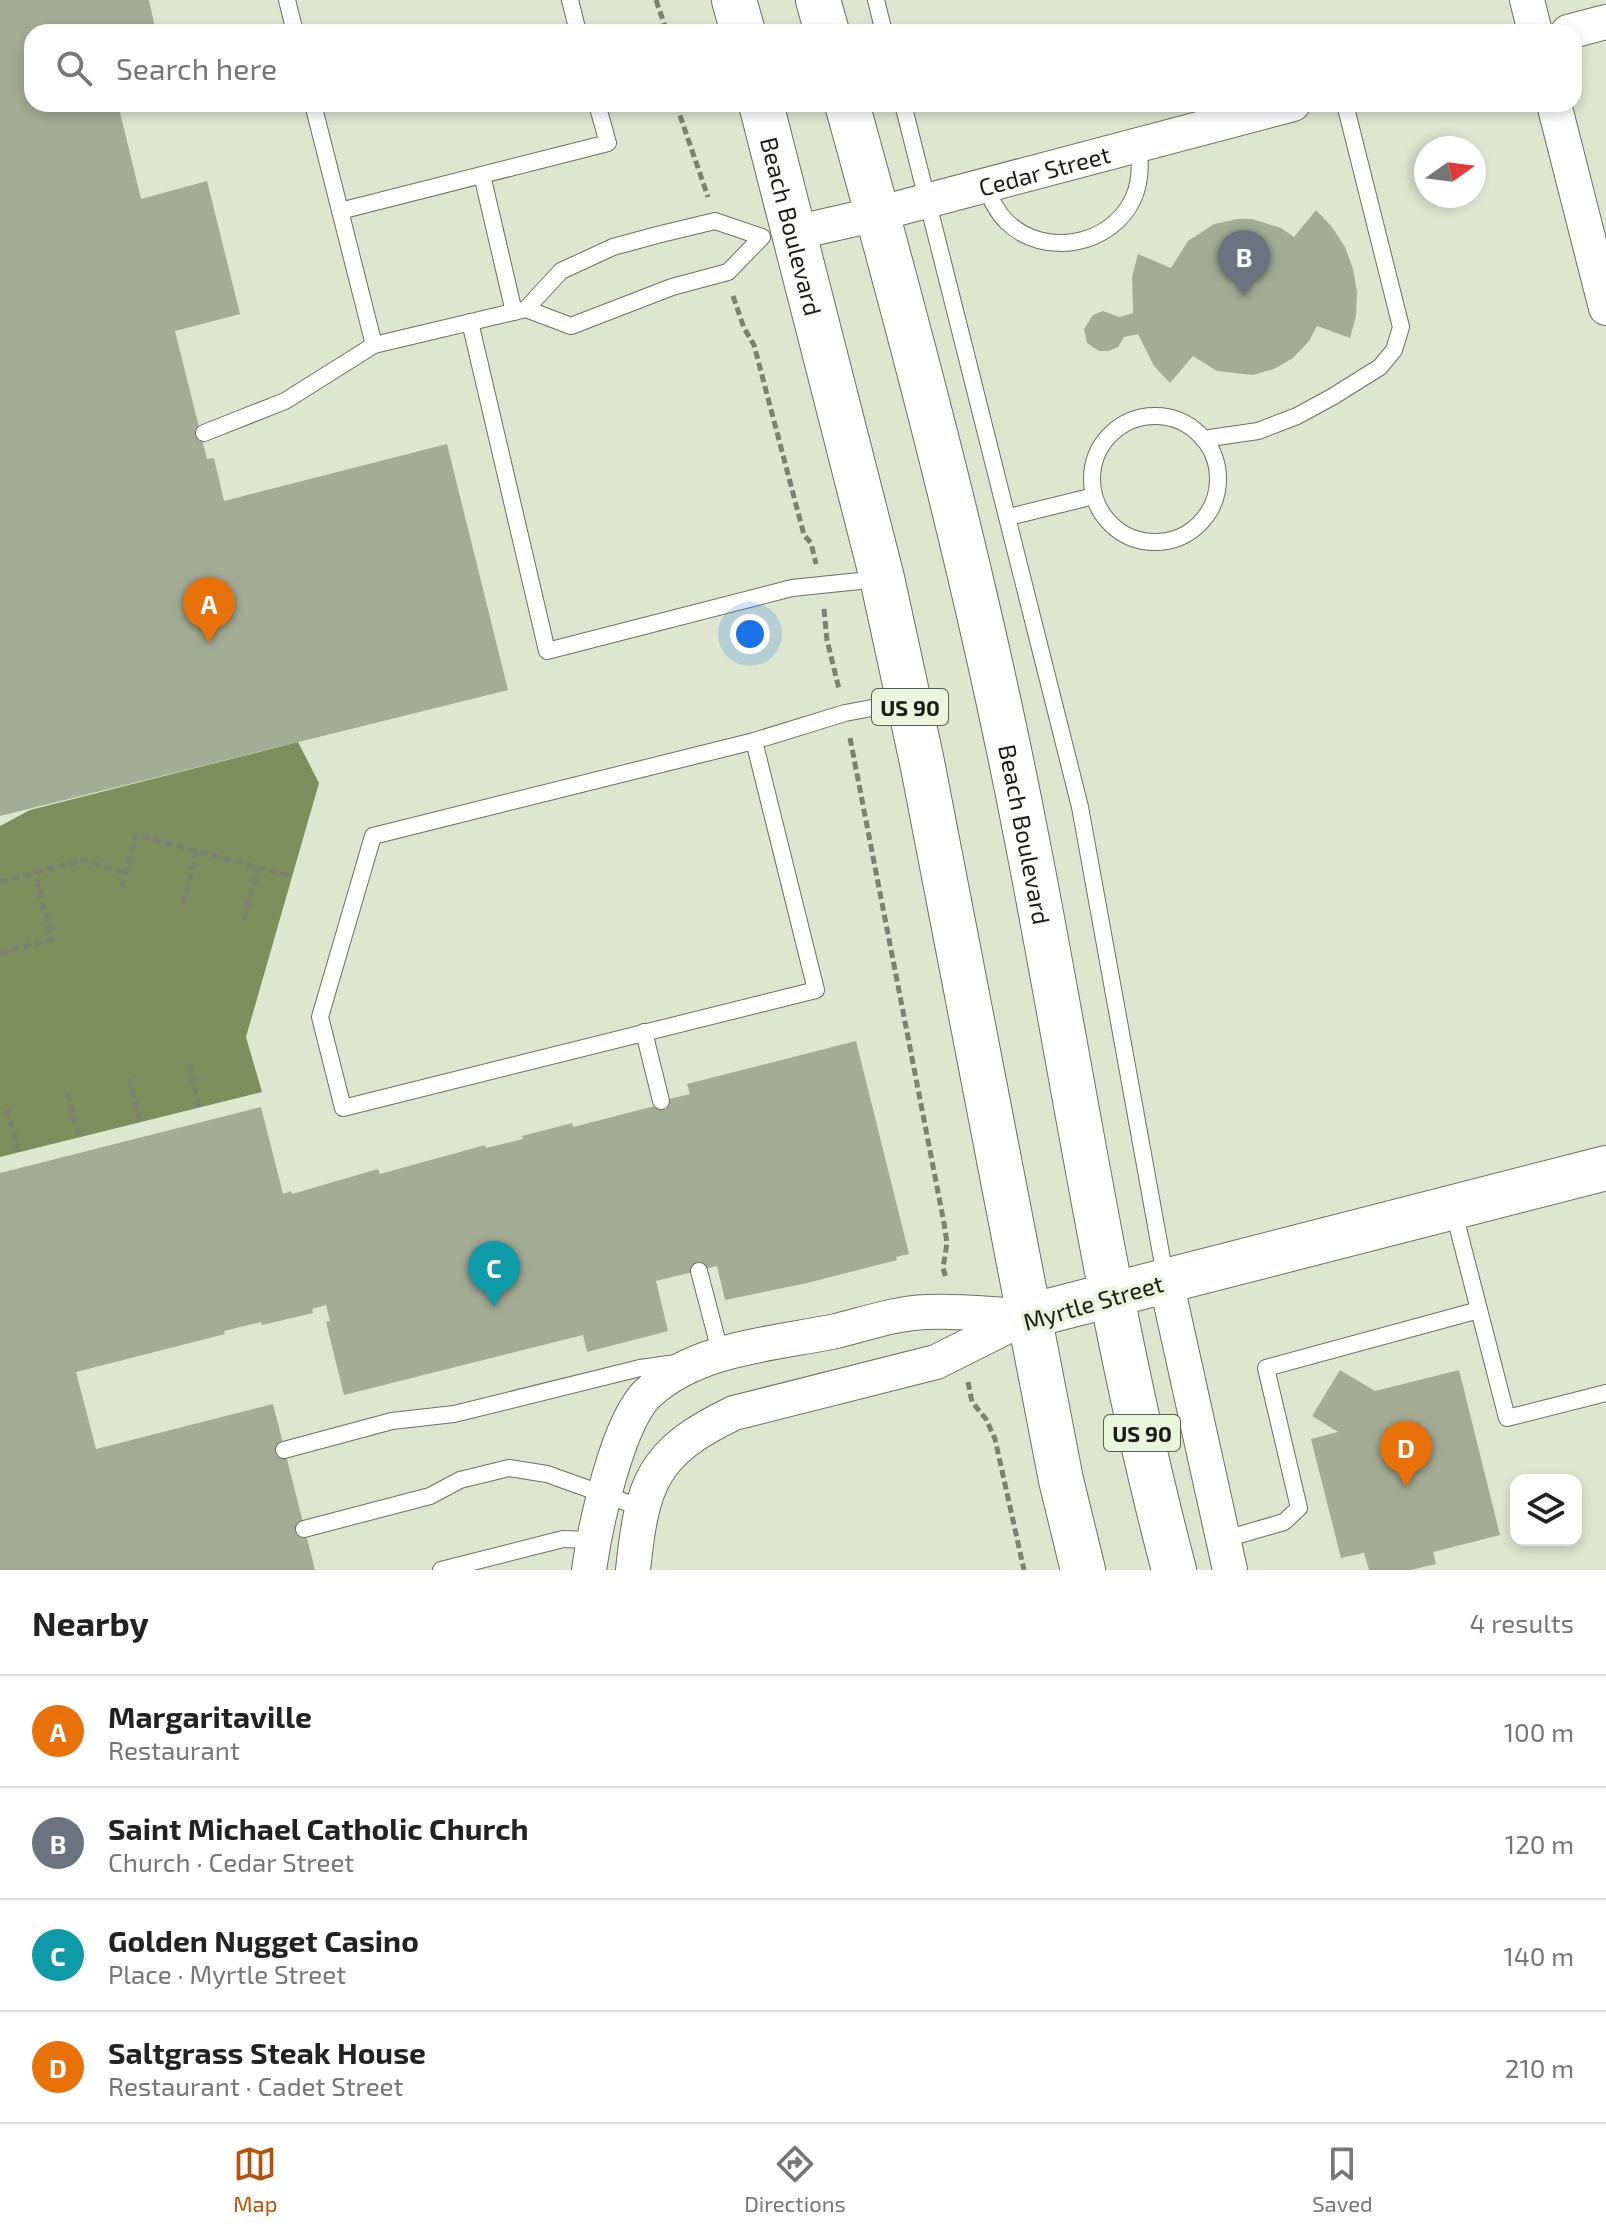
<!DOCTYPE html>
<meta charset="utf-8">
<style>
body{margin:0;font-family:"Exo 2",sans-serif;background:#f2f2f2;color:#222}
.controls{position:absolute;right:24px;bottom:24px;display:grid;overflow:hidden;border-radius:16px;box-shadow:0 4px 12px #0003}
.controls button{width:72px;height:72px;display:grid;place-items:center;padding:0;border:0;border-bottom:2px solid #e0e0e0;background:#fff;color:#222;font:40px sans-serif}
.compass{position:absolute;left:1414px;top:136px;width:72px;height:72px;border-radius:50%;background:#fff;box-shadow:0 4px 12px #0003;rotate:76deg}
.you{position:absolute;left:750px;top:634px;width:28px;height:28px;margin:-20px;border:6px solid #fff;border-radius:50%;background:#1a73e8;box-shadow:0 0 0 12px #1a73e833}
.badge{display:grid;place-items:center;width:52px;height:52px;border-radius:50%;background:#b45309;color:#fff;font-size:26px;font-weight:700}
.pin{position:absolute;translate:-50% -66px;filter:drop-shadow(0 2px 4px #0008)}
.pin::after{content:'';position:absolute;top:42px;width:28px;height:24px;background:inherit;clip-path:polygon(0 0,100% 0,50% 100%)}
.list{margin:0;padding:0;list-style:none}
h2{display:flex;justify-content:space-between;align-items:center;height:104px;margin:0;padding:0 32px;font-size:34px}
h2 small{font-size:26px;font-weight:400;color:#767676}
.list li{display:grid;grid-template-columns:52px 1fr auto;gap:24px;align-items:center;box-sizing:border-box;height:112px;padding:0 32px;border-top:2px solid #e0e0e0}
.list b{display:block;font-size:30px;white-space:nowrap}
.list p{margin:0;font-size:26px;white-space:nowrap;color:#767676}
.list em{font-size:26px;font-style:normal;color:#767676}
.icon{flex:none;width:44px;height:44px;fill:none;stroke:currentColor;stroke-width:2;stroke-linecap:round;stroke-linejoin:round}
.map{position:relative;flex:none;width:1606px;height:1570px;overflow:hidden}
.search{position:absolute;background:#fff;box-shadow:0 4px 12px #0003;left:24px;right:24px;top:24px;height:88px;display:flex;align-items:center;gap:20px;box-sizing:border-box;padding:0 28px;border-radius:24px;color:#767676;font-size:30px}
.sheet{height:552px;background:#fff}
nav{display:flex;justify-content:space-around;align-items:center;box-sizing:border-box;height:112px;border-top:2px solid #e0e0e0;background:#fff;font-size:22px;color:#767676}
nav a{display:grid;justify-items:center;gap:4px}
nav .on{color:#b45309}
.map>svg:first-child{display:block}
.water{fill:#7e8f5e}
.building{fill:#a4ac96}
.lines{fill:none;stroke-linecap:round;stroke-linejoin:round}
.lane-casing{stroke:#6a715d;stroke-width:18}
.street-casing{stroke:#6a715d;stroke-width:36}
.secondary-casing{stroke:#6a715d;stroke-width:46}
.primary-casing{stroke:#6a715d;stroke-width:46}
.path{stroke:#7c8172;stroke-width:5;stroke-dasharray:8 4;stroke-linecap:butt}
.lane{stroke:#fff;stroke-width:16}
.street{stroke:#fff;stroke-width:34}
.secondary{stroke:#fff;stroke-width:44}
.primary{stroke:#fff;stroke-width:44}
.labels{text-anchor:middle;dominant-baseline:central;stroke-width:7;stroke-linejoin:round;paint-order:stroke}
.shield{fill:#ebf4dd;stroke:#585d50;stroke-width:2}
.shield-label{font-size:22px;font-weight:bold;fill:#191c14}
.street-label{font-size:24px;fill:#191c14;stroke:#ebf4dd}
</style>
<div class="map">
<svg width="1606" height="1570" viewBox="0 0 1606 1570">
<rect width="100%" height="100%" fill="#dee6d0"/>
<polygon class="water" points="298,742 319,783 246,1037 262,1092 0,1157 0,826 30,810"/>
<g class="building">
<polygon points="0,0 149,0 156,32 32,32 32,104 118,104 141,199 207,181 240,314 175,331 207,459 214,458 224,501 447,444 508,690 0,816"/>
<polygon points="1316,210 1332,227 1345,247 1353,269 1357,292 1356,316 1350,338 1317,326 1309,341 1293,358 1274,369 1253,375 1217,371 1193,356 1170,383 1154,366 1138,334 1124,337 1118,347 1109,351 1099,351 1087,343 1084,329 1093,315 1103,311 1119,317 1133,313 1132,277 1138,254 1171,268 1188,241 1214,224 1237,219 1252,219 1281,228 1294,237"/>
<polygon points="856,1041 909,1254 896,1257 897,1260 807,1283 725,1300 717,1266 656,1281 668,1331 587,1352 583,1335 344,1395 326,1322 330,1321 326,1305 312,1309 313,1313 262,1325 261,1322 224,1331 225,1334 76,1372 96,1449 273,1404 315,1570 0,1570 0,1173 261,1107 283,1194 291,1191 292,1194 378,1169 380,1174 485,1145 486,1148 523,1139 522,1136 572,1123 573,1127 655,1106 661,1101 690,1094 687,1084"/>
<polygon points="1340,1370 1375,1391 1459,1370 1500,1535 1433,1552 1436,1564 1411,1570 1369,1570 1364,1553 1341,1558 1311,1439 1338,1432 1312,1416"/>
</g>
<g class="lines">
<g class="lane-casing">
<g id="lane">
<polyline points="287,0 295,32"/>
<polyline points="570,0 578,32"/>
<polyline points="876,0 884,32"/>
<polyline points="313,104 374,345 526,309 561,271 613,247 657,235 715,221 762,237 728,272 672,287 571,326 526,309"/>
<polyline points="903,104 1080,807 1166,1281"/>
<polyline points="482,175 514,312"/>
<path d="M985,185C991,199 996,211 1007,222C1044,258 1111,246 1133,199C1141,182 1141,164 1138,145"/>
<polyline points="340,211 608,143 597,104"/>
<polyline points="470,322 547,651 792,588 879,579"/>
<circle cx="1155" cy="479" r="63"/>
<polyline points="204,433 285,401 374,345"/>
<polyline points="1203,439 1258,431 1297,416 1332,397 1380,367 1394,350 1401,327 1345,104"/>
<polyline points="1009,517 1094,496"/>
<polyline points="754,741 816,990 343,1108 320,1017 373,836 754,741 845,713 909,701"/>
<polyline points="644,1032 661,1101"/>
<polyline points="1453,1209 1507,1418 1606,1393"/>
<polyline points="699,1271 721,1355"/>
<polyline points="284,1450 392,1421 454,1414 640,1368 676,1363"/>
<polyline points="304,1529 430,1496 460,1480 509,1468 547,1474 642,1508"/>
<polyline points="1222,1540 1284,1522 1299,1508 1266,1368 1479,1310"/>
<polyline points="441,1570 563,1539 593,1540"/>
</g>
</g>
<g class="street-casing">
<g id="street">
<polyline points="1527,0 1535,32"/>
<polyline points="1568,32 1606,22"/>
<polyline points="1554,104 1606,308"/>
<path id="s1" d="M794,233L877,214L1293,104"/>
<polyline points="1166,1281 1230,1570"/>
<path d="M589,1570C595,1527 617,1423 648,1393C698,1347 774,1344 836,1331C865,1324 896,1313 926,1312C959,1310 995,1315 1029,1316"/>
<path d="M633,1570C642,1483 652,1452 734,1413L936,1362L1024,1318"/>
</g>
</g>
<g class="secondary-casing">
<polyline id="secondary" points="1029,1316 1606,1168"/>
</g>
<g class="primary-casing">
<g id="primary">
<polyline points="734,0 743,32"/>
<polyline points="818,0 827,32"/>
<path id="s2" d="M761,104L882,578L922,762L1061,1480L1083,1570"/>
<path id="s3" d="M847,104C915,349 980,595 1028,845C1075,1086 1111,1332 1174,1570"/>
</g>
</g>
<g class="path">
<polyline points="656,0 667,32"/>
<polyline points="676,104 708,197"/>
<polyline points="733,296 744,328 754,345 804,535 811,543 816,564"/>
<polyline points="824,609 827,640 839,689"/>
<polyline points="850,738 944,1223 947,1243 943,1268 946,1278"/>
<polyline points="0,882 83,860 125,873"/>
<polyline points="122,887 136,835 291,876"/>
<polyline points="183,904 197,851"/>
<polyline points="244,920 258,868"/>
<polyline points="0,953 52,939 35,873"/>
<polyline points="189,1064 199,1108"/>
<polyline points="129,1078 140,1122"/>
<polyline points="67,1093 79,1137"/>
<polyline points="7,1109 19,1152"/>
<polyline points="968,1382 972,1402 986,1419 995,1439 1024,1570"/>
</g>
<use href="#lane" class="lane"/>
<use href="#street" class="street"/>
<use href="#secondary" class="secondary"/>
<use href="#primary" class="primary"/>
</g>
<g class="labels">
<g class="shield">
<rect x="872" y="689" width="76" height="36" rx="6"/>
<rect x="1104" y="1415" width="76" height="36" rx="6"/>
</g>
<g class="shield-label">
<text x="910" y="707">US 90</text>
<text x="1142" y="1433">US 90</text>
</g>
<g class="street-label">
<text stroke="none"><textPath href="#s1" startOffset="258">Cedar Street</textPath></text>
<text stroke="none"><textPath href="#s2" startOffset="126">Beach Boulevard</textPath></text>
<text stroke="none"><textPath href="#s3" startOffset="752">Beach Boulevard</textPath></text>
<text transform="translate(1093 1302) rotate(-16)">Myrtle Street</text>
</g>
</g>
</svg>
<div class="controls">
<button><svg class="icon" aria-label="layers" viewBox="0 0 24 24"><path d="M12 4l9 5-9 5-9-5zM3 14l9 5 9-5"/></svg></button>
</div>
<svg class="compass" viewBox="-18 -18 36 36"><path d="M0-13l5 13h-10z" fill="#e53935"/><path d="M0 13l5-13h-10z" fill="#767676"/></svg>
<div class="you"></div>
<div class="pin badge" style="left:209px;top:643px;background:#e8710a">A</div>
<div class="pin badge" style="left:1244px;top:296px;background:#6b7280">B</div>
<div class="pin badge" style="left:494px;top:1307px;background:#0f9aa8">C</div>
<div class="pin badge" style="left:1406px;top:1487px;background:#e8710a">D</div>
<div class="search"><svg class="icon" aria-label="search" viewBox="0 0 24 24"><circle cx="10" cy="10" r="6"/><path d="M15 15l6 6"/></svg>Search here</div>
</div>
<section class="sheet">
<h2>Nearby<small>4 results</small></h2>
<ul class="list">
<li><span class="badge" style="background:#e8710a">A</span><div><b>Margaritaville</b><p>Restaurant</p></div><em>100 m</em></li>
<li><span class="badge" style="background:#6b7280">B</span><div><b>Saint Michael Catholic Church</b><p>Church · Cedar Street</p></div><em>120 m</em></li>
<li><span class="badge" style="background:#0f9aa8">C</span><div><b>Golden Nugget Casino</b><p>Place · Myrtle Street</p></div><em>140 m</em></li>
<li><span class="badge" style="background:#e8710a">D</span><div><b>Saltgrass Steak House</b><p>Restaurant · Cadet Street</p></div><em>210 m</em></li>
</ul>
</section>
<nav>
<a class="on"><svg class="icon" aria-label="map" viewBox="0 0 24 24"><path d="M3 6l6-2 6 2 6-2v14l-6 2-6-2-6 2zM9 4v14M15 6v14"/></svg>Map</a>
<a><svg class="icon" aria-label="directions" viewBox="0 0 24 24"><path d="M12 3l9 9-9 9-9-9zM9 14v-3h6M13 9l2 2-2 2"/></svg>Directions</a>
<a><svg class="icon" aria-label="saved" viewBox="0 0 24 24"><path d="M7 4h10v16l-5-4-5 4z"/></svg>Saved</a>
</nav>
